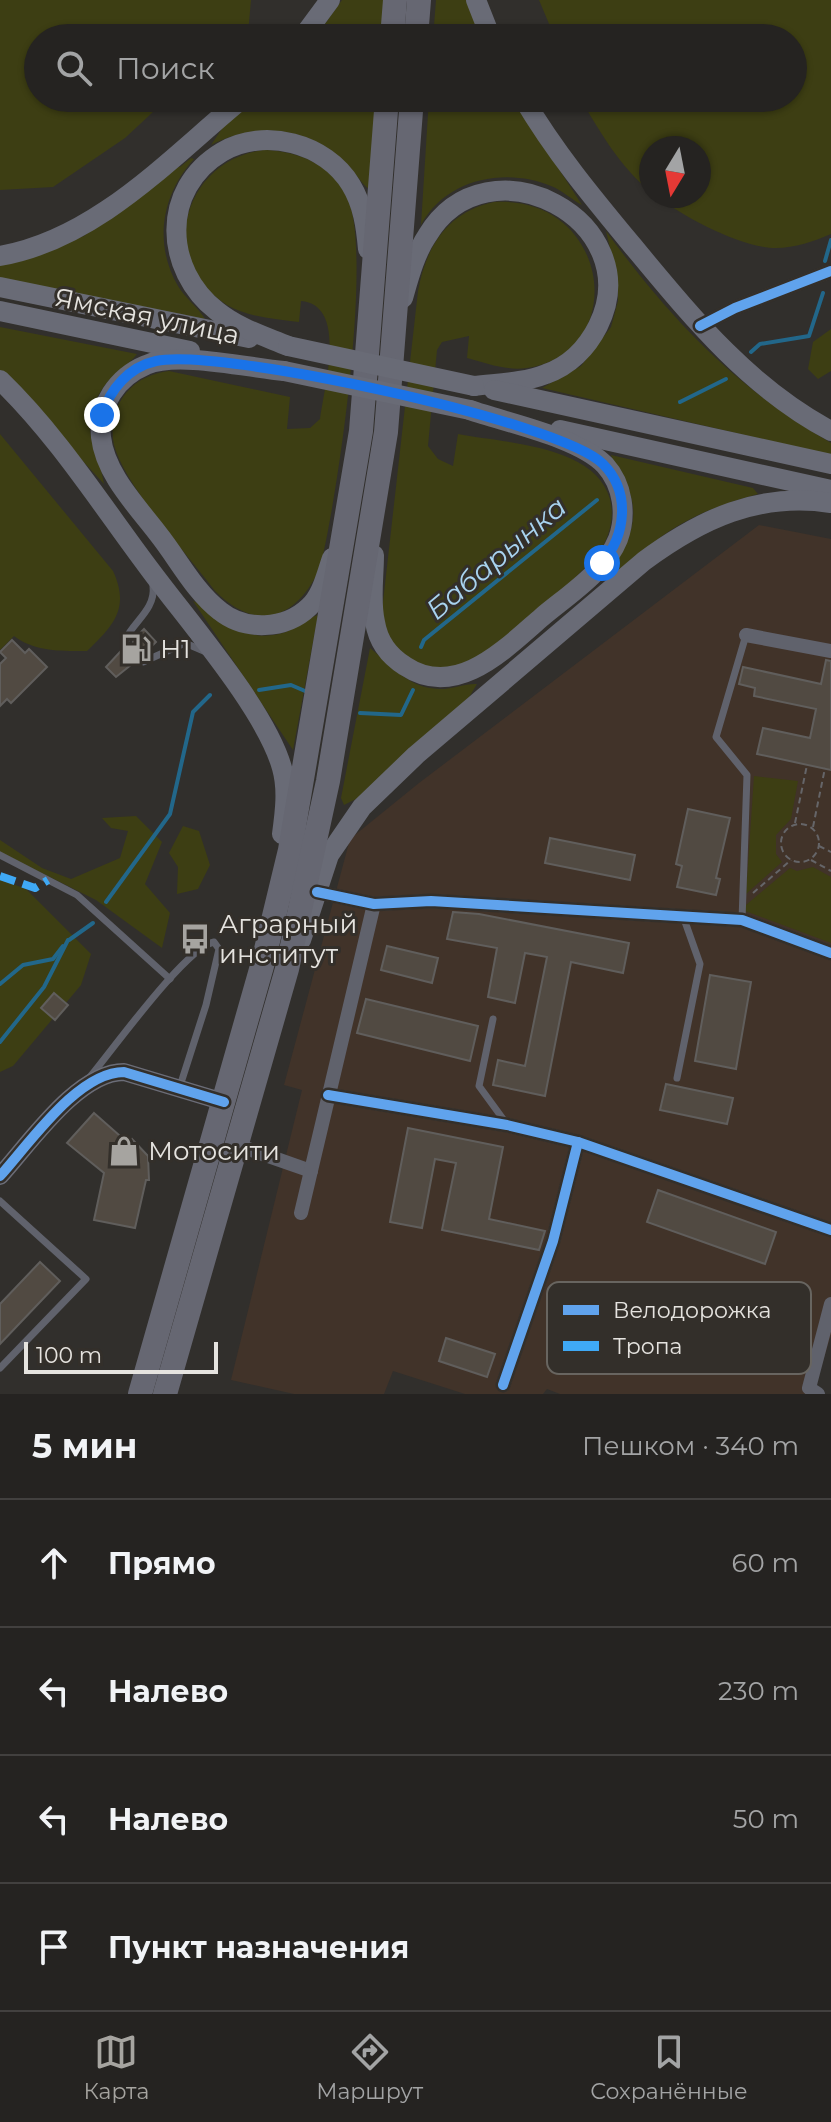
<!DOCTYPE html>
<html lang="ru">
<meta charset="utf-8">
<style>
body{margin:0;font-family:Montserrat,sans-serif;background:#2d2b2a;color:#f1f3f6}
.compass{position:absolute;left:639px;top:136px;width:72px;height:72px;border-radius:50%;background:#252321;box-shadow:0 2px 6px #0004;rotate:190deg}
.scale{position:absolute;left:24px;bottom:20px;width:194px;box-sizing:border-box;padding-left:8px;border:4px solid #e5e3df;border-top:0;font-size:22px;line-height:28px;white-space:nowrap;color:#e5e3df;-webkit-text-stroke:6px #332f2a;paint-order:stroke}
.stop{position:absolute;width:24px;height:24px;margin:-18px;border:6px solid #1a73e8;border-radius:50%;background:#fff}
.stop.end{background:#1a73e8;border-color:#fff;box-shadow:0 2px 8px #0008}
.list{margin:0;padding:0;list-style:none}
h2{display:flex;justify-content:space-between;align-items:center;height:104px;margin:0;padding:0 32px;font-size:34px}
h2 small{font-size:26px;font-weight:400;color:#a3a4a5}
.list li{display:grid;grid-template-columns:52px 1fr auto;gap:24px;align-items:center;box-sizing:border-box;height:128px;padding:0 32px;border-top:2px solid #42403f}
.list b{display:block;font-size:30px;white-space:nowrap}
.list em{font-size:26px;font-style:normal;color:#a3a4a5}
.icon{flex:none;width:44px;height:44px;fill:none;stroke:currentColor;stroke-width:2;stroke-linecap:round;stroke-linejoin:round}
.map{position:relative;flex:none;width:831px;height:1394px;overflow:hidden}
.search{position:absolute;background:#252321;box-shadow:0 2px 6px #0004;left:24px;right:24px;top:24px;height:88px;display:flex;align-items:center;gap:20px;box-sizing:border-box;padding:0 28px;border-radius:44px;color:#a3a4a5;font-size:30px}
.sheet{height:616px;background:#252321}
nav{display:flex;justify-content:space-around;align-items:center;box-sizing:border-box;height:112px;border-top:2px solid #42403f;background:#252321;font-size:22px;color:#a3a4a5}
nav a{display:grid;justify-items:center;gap:4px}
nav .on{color:#a6a4a0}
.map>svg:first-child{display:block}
.education{fill:#413329}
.green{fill:#3d3e13}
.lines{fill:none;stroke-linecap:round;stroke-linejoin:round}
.stream{stroke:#22678a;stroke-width:4}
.building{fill:#514a42;stroke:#605e5c;stroke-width:2}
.path{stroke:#656568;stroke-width:2;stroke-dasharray:6 4;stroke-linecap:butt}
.lane{stroke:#60626c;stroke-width:7}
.street{stroke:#60626c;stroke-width:14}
.secondary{stroke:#6b6d78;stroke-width:18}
.primary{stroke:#696b76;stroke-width:20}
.highway{stroke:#666772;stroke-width:24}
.primary-bridge{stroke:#696b76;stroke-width:20}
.quiet{stroke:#3fa9f5;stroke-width:8;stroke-dasharray:16 8;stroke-linecap:butt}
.cycleway-casing{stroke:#332f2a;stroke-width:15}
.cycleway{stroke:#60a3ed;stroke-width:10}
.route{stroke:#1a73e8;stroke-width:10}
.labels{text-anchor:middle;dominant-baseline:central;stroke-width:6;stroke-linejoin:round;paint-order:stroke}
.street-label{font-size:26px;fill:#e5e3df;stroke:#332f2a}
.poi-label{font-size:26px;fill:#e5e3df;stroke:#332f2a;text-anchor:start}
.water-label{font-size:28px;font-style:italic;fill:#a8d3ef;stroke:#332f2a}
.key{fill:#332f2a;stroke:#686560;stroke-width:2}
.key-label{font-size:22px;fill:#e5e3df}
</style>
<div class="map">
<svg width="831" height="1394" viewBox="0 0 831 1394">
<rect width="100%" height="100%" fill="#312f2c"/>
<polygon class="education" points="759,525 831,539 831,1335 813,1394 560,1394 547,1389 543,1394 465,1394 393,1371 384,1394 294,1394 231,1380 302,1090 284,1085 350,839 419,783"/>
<g class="green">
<polygon points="0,0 251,0 248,34 245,38 38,38 38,98 168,98 125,138 53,187 0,190"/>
<polygon points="342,0 384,0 381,38 315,38"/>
<polygon points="436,0 467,0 482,38 433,38"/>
<path d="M539,0H831V234C815,241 794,248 776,248C741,248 684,217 656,196H699V148H651V192C620,167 600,132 580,98H793V38H555Z"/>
<path d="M255,98H376L369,189C361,184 354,170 345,162C308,126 255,122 211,145L225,124Z"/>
<path d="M429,98H513L582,205C572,200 562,190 551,186C504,167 446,179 421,225Z"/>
<path d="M264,150C298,151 334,165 348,199C373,258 337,500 320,568C297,618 258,634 215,591C188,555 125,486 114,445C110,426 114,408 126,393C137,380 152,373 169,371L290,397L287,429L310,428L320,419C324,387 348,305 301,301L299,322C276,319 247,317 227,305C155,261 183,160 264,150Z"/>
<path d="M191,158L194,159C162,194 153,243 178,286C185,298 199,308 205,319L0,278V264L84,236L174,166L180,167Z"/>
<path d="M494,202C611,195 631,353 527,368C505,371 487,363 467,358L469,336L442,342L437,350L428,446L438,459L453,466L458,434C504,443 595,445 610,499C615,518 609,537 599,553C569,585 501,652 461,666C436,674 403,664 390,641C386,633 384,620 382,611L418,291C426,247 447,212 494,202Z"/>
<path d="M606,231C670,319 736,388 831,443V455L542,388L581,366L611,327L618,301V282Z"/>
<path d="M0,327L137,354C129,365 114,373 105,385C74,428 99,446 104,484L0,371Z"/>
<polygon points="831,329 831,371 818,379 808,369 813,342"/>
<path d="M0,434L113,571C130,608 114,625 87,651C61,651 35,652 14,636L0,650Z"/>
<path d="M611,455L753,488L758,494C725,503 694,514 665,534C644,548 624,575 599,581C621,556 644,524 628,489C623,477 615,467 611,455Z"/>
<path d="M193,601C227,613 236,643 279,634C294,631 306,618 318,615L293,750Z"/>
<path d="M370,648C393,666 407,688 440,689C453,689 467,683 477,684L468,699L358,798L344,805L341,798Z"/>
<polygon points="754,776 798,781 791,819 776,835 776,854 782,862 746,894"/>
<polygon points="136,816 162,842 145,884 170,913 162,948 96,900 0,852 0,840 42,868 71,879 120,858 128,831 111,828 102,818"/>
<polygon points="183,826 199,831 210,865 198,889 177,894 178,867 169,853"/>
<polygon points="813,867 831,877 831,943 745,911 746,905 790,868 797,871"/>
<polygon points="0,879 26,889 91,954 81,985 13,1066 0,1072"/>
</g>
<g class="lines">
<g class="stream">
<polyline points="825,261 831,240"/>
<polyline points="751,352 760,344 809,336 823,293"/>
<polyline points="680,402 726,379"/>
<polyline points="421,647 424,640 597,500"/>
<polyline points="259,690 291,685 305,691"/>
<polyline points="360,713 401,715 413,690"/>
<polyline points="106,902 170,814 193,712 210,695"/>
<polyline points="69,940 93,923"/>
<polyline points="0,984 23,965 53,959 63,946"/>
<polyline points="0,1042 44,987 68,940"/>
</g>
</g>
<g class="building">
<polygon points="144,629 156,642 143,655 132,646 134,639"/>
<polygon points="12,640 25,653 29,649 47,667 11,703 7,699 0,706 0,664 6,658 0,652"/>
<polygon points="120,652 124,659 132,664 116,677 106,667"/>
<polygon points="826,660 831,661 831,770 757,754 763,728 810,738 816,709 754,696 755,688 739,684 743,667 821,684"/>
<polygon points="688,809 730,818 716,878 720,879 716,895 677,887 682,866 676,864"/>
<polygon points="550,838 635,855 630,880 545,863"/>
<polygon points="453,912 479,914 629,943 623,973 571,962 545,1096 493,1085 498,1060 525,1066 547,957 525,953 515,1003 488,997 497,948 447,939"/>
<polygon points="387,946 438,958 432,983 381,970"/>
<polygon points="710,975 751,982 736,1069 695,1061"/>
<polygon points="54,993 68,1005 55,1020 41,1008"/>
<polygon points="366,999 478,1026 470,1061 357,1033"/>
<polygon points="666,1084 733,1098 727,1124 660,1110"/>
<polygon points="94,1113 128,1143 132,1139 148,1156 149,1180 146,1180 135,1228 94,1220 104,1173 67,1143"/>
<polygon points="408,1128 503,1147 489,1219 545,1231 539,1250 442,1230 456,1163 435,1159 422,1228 390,1222"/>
<polygon points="658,1190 776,1232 765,1264 647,1222"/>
<polygon points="40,1262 60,1281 0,1344 0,1304"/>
<polygon points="446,1338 495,1354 487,1377 439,1361"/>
</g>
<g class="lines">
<g class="path">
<polyline points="795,823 807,765"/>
<circle cx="800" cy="843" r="19"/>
<polyline points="813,827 825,768"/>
<polyline points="819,846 831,852"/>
<polyline points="811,860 831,871"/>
<polyline points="753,893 791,860"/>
</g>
<g class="lane">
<path d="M153,586C157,618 112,631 129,656L143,662L185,643L206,652"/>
<polyline points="0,855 77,895 170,979"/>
<polyline points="742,920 747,775 716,737 746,635"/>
<polyline points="493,1019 479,1086 506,1123"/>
<path d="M89,1078C112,1051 185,948 214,942L219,949L206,1005L180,1086"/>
<polyline points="677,1078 700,964 683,916"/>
<polyline points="0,1201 86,1279 0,1368"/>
</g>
<g class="street">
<polyline points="700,326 735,308 831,271"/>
<polyline points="746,635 831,651"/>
<polyline points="317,892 374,904 431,901 742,920 831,953"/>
<polyline points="328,1095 507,1125 578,1142 831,1230"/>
<polyline points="237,1145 311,1171"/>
<polyline points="301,1213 374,904"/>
<polyline points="503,1385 553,1241 578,1142"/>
<polyline points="818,1394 809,1388 831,1304"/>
</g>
<path class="secondary" d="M0,1176C30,1143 78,1072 124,1072L224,1102"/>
<g class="primary">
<polyline points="476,0 491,38"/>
<polyline points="302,38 330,0"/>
<path d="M523,98C554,151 593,198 632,245C691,316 748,387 831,431"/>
<path d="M0,256C97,239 170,158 243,98"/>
<polyline points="0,287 249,338"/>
<path d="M403,298C409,277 415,254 427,236C488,134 650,222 598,326C587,348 569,366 546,374C523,383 498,383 474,386"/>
<polyline points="0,311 190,351"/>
<path d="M288,346C264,336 238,328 217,311C164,270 160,189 222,152C264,127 326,143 351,185C363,205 366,226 368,249"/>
<path d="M284,371C249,368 177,351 146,365C117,377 98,405 101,437C105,474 137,506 159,535C178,559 195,592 220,611C245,631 285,630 309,607C322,595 326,575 332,558"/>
<path d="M0,380C58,436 102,506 151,571C188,621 266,710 282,768C288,789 285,812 282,834"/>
<polyline points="494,390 831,464"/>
<polyline points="560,430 831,490"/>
<path d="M374,555C374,577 370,601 375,622C378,641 389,656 405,666C456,700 505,649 542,617C568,595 605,572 618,539C627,515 623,485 605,465C578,437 507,423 470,410"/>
<path d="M301,940L329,855L362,807L416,755L644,561C701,519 758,492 831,503"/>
</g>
<g class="highway">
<polyline points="392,38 395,0"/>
<polyline points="416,38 419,0"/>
<polyline points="140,1394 262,966 290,850 361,431 387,98"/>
<polyline points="165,1394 287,969 328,781 386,432 412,98"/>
</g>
<g class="primary-bridge">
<polyline points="288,346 474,386"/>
<polyline points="284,371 470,410"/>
</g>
<polyline class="quiet" points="0,876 35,888 48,880"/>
<g class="cycleway-casing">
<g id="cycleway">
<polyline points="700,326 735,308 831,271"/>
<polyline points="317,892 374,904 431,901 742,920 831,953"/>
<polyline points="328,1095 507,1125 578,1142 831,1230"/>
<path d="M0,1176C30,1143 78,1072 124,1072L224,1102"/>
<polyline points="503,1385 553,1241 578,1142"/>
</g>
</g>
<use href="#cycleway" class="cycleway"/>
</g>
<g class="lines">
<path class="route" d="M102,415C110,389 129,367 156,361C217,347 560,421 603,464C631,492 626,535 602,563"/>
</g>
<defs>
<g id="fuel-bare" transform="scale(2.4)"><path d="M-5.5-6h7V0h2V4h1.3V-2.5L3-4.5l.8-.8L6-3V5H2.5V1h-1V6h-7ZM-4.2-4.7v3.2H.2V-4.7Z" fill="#a6a4a0" stroke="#332f2a" stroke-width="2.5" paint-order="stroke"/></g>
<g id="bus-bare" transform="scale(2.4)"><path d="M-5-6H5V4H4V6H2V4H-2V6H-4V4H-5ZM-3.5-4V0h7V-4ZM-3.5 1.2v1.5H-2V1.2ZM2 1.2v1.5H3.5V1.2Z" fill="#a6a4a0" stroke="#332f2a" stroke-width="2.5" paint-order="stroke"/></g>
<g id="shop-bare" transform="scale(2.4)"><path d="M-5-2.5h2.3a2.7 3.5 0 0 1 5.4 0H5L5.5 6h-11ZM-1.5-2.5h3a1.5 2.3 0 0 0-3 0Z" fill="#a6a4a0" stroke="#332f2a" stroke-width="2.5" paint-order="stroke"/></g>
</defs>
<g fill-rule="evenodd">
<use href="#fuel-bare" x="136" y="649"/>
<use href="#bus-bare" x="195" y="939"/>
<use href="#shop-bare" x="124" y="1151"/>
</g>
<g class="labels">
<g class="street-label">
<text transform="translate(147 316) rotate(12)">Ямская улица</text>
</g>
<g class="poi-label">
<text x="160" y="649">Н1</text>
<text x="219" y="924">Аграрный<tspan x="219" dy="30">институт</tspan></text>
<text x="148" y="1151">Мотосити</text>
</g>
<g class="water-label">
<text transform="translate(496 558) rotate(-40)">Бабарынка</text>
</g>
</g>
<rect x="547" y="1282" width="264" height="92" rx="12" class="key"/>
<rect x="563" y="1305" width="36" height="10" fill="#60a3ed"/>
<rect x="563" y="1341" width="36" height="10" fill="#3fa9f5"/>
<g class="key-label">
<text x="613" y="1318">Велодорожка</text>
<text x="613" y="1354">Тропа</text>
</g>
</svg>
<svg class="compass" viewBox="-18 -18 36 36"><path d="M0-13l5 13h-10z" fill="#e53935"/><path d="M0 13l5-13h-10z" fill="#a3a4a5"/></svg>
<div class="scale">100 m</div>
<div class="stop" style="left:602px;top:563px"></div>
<div class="stop end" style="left:102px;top:415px"></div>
<div class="search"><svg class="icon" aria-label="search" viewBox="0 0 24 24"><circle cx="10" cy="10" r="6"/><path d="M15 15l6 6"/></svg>Поиск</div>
</div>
<section class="sheet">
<h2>5 мин<small>Пешком · 340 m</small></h2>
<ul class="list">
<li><svg class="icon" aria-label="ahead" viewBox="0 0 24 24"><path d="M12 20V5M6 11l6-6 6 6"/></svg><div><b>Прямо</b></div><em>60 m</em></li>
<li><svg class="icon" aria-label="left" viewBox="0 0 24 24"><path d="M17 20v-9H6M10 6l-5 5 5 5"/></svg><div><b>Налево</b></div><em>230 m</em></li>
<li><svg class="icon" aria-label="left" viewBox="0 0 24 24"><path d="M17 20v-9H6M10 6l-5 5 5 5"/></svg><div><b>Налево</b></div><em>50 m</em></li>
<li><svg class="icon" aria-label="arrive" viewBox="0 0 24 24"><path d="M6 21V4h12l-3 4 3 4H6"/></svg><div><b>Пункт назначения</b></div></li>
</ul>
</section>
<nav>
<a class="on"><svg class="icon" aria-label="map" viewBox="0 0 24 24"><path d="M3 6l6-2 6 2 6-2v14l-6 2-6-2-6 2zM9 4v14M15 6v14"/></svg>Карта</a>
<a><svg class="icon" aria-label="directions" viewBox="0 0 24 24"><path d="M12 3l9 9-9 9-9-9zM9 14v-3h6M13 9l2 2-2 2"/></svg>Маршрут</a>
<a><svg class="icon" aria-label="saved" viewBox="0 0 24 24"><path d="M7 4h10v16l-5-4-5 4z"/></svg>Сохранённые</a>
</nav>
